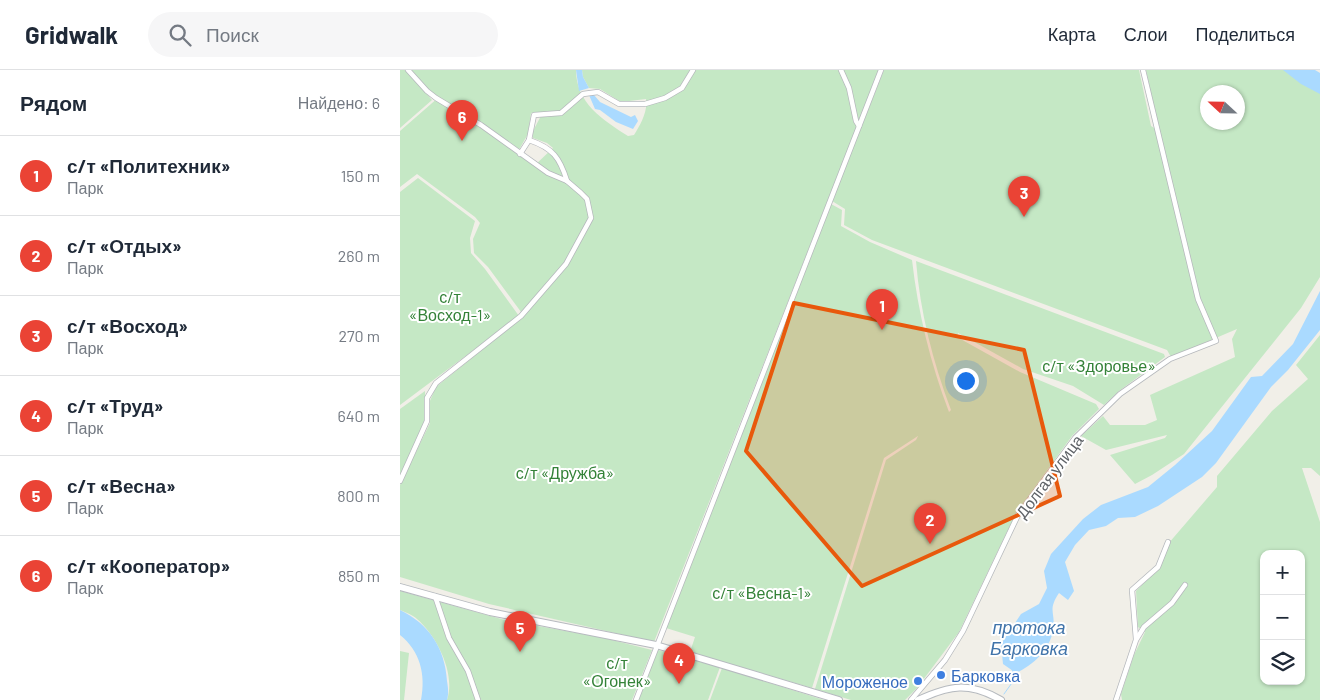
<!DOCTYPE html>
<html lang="ru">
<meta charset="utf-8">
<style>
body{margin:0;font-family:Barlow,sans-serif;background:#f6f6f7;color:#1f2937}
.controls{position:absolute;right:15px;bottom:15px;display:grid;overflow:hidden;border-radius:10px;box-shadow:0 1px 4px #0004}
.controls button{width:45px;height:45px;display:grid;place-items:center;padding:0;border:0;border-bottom:1px solid #e0e1e3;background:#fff;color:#1f2937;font:25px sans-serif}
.compass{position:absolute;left:800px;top:15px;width:45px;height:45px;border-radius:50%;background:#fff;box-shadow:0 1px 4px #0004;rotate:292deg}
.you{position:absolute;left:565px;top:310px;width:18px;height:18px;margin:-12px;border:4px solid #fff;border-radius:50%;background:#1a73e8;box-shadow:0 0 0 8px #1a73e833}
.badge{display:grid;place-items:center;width:32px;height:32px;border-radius:50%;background:#ea4335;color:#fff;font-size:16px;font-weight:700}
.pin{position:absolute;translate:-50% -41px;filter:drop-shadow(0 1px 2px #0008)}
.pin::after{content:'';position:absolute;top:26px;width:18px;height:15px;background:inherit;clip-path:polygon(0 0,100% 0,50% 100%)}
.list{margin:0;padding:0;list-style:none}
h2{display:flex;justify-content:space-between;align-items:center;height:65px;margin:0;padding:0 20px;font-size:21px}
h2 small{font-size:16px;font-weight:400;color:#747a83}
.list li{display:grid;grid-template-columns:32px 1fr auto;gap:15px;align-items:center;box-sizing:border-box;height:80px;padding:0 20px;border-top:1px solid #e0e1e3}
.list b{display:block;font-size:19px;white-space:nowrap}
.list p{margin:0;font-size:16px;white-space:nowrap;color:#747a83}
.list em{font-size:16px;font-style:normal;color:#747a83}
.icon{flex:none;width:28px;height:28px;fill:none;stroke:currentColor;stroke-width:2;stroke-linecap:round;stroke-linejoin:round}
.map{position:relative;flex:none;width:920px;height:630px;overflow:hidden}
header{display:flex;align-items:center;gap:30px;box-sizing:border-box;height:70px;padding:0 25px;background:#fff;border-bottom:1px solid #e0e1e3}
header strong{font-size:24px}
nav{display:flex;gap:28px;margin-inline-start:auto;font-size:18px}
.search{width:350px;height:45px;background:#f6f6f7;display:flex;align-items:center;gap:12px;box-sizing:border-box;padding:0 18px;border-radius:28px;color:#747a83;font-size:19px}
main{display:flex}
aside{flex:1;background:#fff}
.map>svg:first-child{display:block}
.green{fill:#c5e8c5;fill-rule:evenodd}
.water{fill:#aadaff}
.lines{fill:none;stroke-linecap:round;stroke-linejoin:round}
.stream{stroke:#aadaff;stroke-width:1}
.minor-casing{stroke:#b5b8bc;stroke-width:6}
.secondary-casing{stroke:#b6babf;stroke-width:8}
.minor{stroke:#fff;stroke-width:4.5}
.secondary{stroke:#fff;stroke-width:6}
.marked{fill:#e8590c;fill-opacity:0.2;stroke:#e8590c;stroke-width:4;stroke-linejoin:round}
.shop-dot{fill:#3f7fe0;stroke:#fff;stroke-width:2}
.labels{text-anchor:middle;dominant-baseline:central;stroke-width:4;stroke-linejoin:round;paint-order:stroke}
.park-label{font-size:16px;fill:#348238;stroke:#fff}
.street-label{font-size:16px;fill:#5f6368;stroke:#fff}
.shop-label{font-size:16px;fill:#366cbe;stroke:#fff;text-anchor:start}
.water-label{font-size:18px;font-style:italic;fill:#4174aa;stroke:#fff}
</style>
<header>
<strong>Gridwalk</strong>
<div class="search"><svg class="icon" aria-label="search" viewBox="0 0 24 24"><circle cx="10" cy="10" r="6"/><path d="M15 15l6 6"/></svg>Поиск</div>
<nav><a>Карта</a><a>Слои</a><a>Поделиться</a></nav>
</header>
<main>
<aside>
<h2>Рядом<small>Найдено: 6</small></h2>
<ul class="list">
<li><span class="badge">1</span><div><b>с/т «Политехник»</b><p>Парк</p></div><em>150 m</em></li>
<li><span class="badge">2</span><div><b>с/т «Отдых»</b><p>Парк</p></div><em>260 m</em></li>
<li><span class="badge">3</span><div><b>с/т «Восход»</b><p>Парк</p></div><em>270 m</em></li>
<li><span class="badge">4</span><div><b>с/т «Труд»</b><p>Парк</p></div><em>640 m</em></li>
<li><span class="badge">5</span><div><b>с/т «Весна»</b><p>Парк</p></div><em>800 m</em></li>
<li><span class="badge">6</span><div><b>с/т «Кооператор»</b><p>Парк</p></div><em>850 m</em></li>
</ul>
</aside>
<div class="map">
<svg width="920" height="630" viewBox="0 0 920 630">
<rect width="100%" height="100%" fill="#f1efe8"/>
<g class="green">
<polygon points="0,0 6,0 32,30 0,58"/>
<path d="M10,0H176C176,33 203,50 228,66L234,65C240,55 248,42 246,29L221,32L200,19L189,18L183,7L182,0H479L254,572L89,534L0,507V415L30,353L29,333L36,317L124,246L88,197L74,183L73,169L80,153L75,147L17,104L0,117V61L39,27L27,20ZM143,42L133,61V68L147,73L153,78L134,96L117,83L128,64L131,43Z"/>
<path d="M484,0H739L751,56L759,61L746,0H889L920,20V207L901,238L784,384L752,405L735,414L710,385L765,368L767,365L706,380L681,366L703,346L710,355H745L757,350L750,325L835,287L832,269L837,259L771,287L767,280L472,170L444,155L445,139L432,131ZM808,22H838V52H808Z"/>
<polygon points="18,108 75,151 70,168 71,183 85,199 119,246 0,335 0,122"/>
<path d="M431,134L442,140L441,156L470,172L512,190C518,242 530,292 549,342L551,340C533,292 520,242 516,191L764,284L765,287L719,321L704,335L673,316L623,299L558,263L557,267L620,302L696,334L699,339L672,366L616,443L559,562L517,618L505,630H451L415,619L486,390L516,370L518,366L484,388L412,618L290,582L295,567L266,558Z"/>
<path d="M920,265V406L911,398H902L920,452V630H722L721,624L734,585L745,562L738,557L736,521L760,497L768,474L817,417V406L872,341L908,309L896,295ZM864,484H901V611H864Z"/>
<polygon points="25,321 25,351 0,405 0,339"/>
<path d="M0,521L105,550L204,568L252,580L232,630H47C56,604 37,566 17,549C13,545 5,542 0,540Z"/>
<polygon points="258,580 320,597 308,630 238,630"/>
<polygon points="0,581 9,583 4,630 0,630"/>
<polygon points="322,598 424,630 310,630"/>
</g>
<g class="water">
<polygon points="176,0 182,0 183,7 189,18 179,21"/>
<polygon points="883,0 915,0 920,3 920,24 901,14"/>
<polygon points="189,25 194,25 200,32 231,47 235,45 238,51 233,59 216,52 200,40 195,39"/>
<path d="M920,221V260L888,300L871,317L816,393L802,407L758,436L735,447L718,448L706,456L689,460L675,475L665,492L674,521L668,530L659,523C647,541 656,542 653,560C650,580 633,595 616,603L603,594L601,574L621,544L639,534L647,518L644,501L651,484L683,449L701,435L748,417L775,395L812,361L851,307L862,306L893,274Z"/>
<path d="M0,540C29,554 45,578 47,611C48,617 49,624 47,630H21C26,604 20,581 0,565Z"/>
</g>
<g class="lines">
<polyline class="stream" points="604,624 614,610 612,598"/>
<g class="minor-casing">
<g id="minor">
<polyline points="441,0 449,18 456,51 459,56"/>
<path d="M129,70C153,78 160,88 167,111"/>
<polyline points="120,84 129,70 134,45 161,43 183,24 198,22 219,34 245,34 265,28 282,18 293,0"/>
<polyline points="0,411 27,351 27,328 36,313 121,246 166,194 191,148 187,129 181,123 167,111 148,103 81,55 36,28 27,21 8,0"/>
<polyline points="35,526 49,568 68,601 78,630"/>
<polyline points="736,569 732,520 758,497 768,472"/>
<polyline points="236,630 481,0"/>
<polyline points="511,630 545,590 563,561 618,445 675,368 720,324 770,289 816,271 798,229 743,0"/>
<polyline points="716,630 736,570 744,557 772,533 785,515"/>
</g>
</g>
<g class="secondary-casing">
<g id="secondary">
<polyline points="0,517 90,542 256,575 439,630"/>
<path d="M518,630C550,615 569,612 601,630"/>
</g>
</g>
<use href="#minor" class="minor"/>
<use href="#secondary" class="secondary"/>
</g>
<path class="marked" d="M394,233L624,280L660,426L462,516L346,381Z"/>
<g class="shop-dot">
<circle cx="541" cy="605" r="5"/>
<circle cx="518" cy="611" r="5"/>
</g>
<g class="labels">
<g class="park-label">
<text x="50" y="226">с/т<tspan x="50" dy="18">«Восход-1»</tspan></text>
<text x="699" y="295">с/т «Здоровье»</text>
<text x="165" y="402">с/т «Дружба»</text>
<text x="362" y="522">с/т «Весна-1»</text>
<text x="217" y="592">с/т<tspan x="217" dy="18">«Огонек»</tspan></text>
</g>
<g class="street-label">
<text transform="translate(649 406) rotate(-53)">Долгая улица</text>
</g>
<g class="shop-label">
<text x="551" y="605">Барковка</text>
<text x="508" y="611" text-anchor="end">Мороженое</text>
</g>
<g class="water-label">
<text x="629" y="557">протока<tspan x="629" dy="21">Барковка</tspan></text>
</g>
</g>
</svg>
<div class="controls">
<button>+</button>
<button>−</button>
<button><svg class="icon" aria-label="layers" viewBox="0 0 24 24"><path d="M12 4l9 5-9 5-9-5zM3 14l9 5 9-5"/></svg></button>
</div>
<svg class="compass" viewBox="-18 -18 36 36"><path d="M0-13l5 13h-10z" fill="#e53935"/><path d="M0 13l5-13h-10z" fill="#747a83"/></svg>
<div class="you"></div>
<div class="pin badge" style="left:482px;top:260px">1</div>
<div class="pin badge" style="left:530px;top:474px">2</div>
<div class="pin badge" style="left:624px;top:147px">3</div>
<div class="pin badge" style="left:279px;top:614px">4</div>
<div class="pin badge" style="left:120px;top:582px">5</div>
<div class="pin badge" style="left:62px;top:71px">6</div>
</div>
</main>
